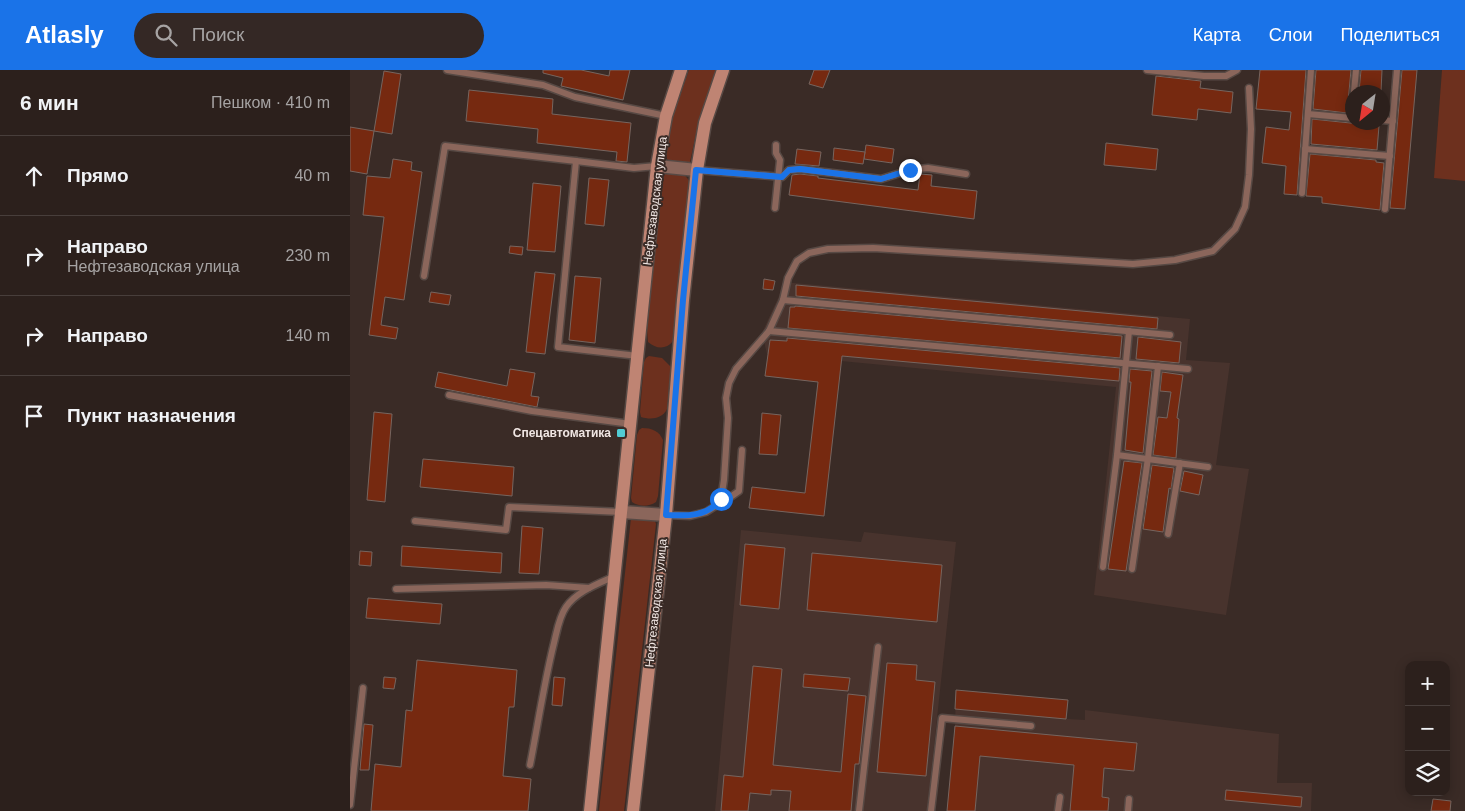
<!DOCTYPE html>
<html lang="ru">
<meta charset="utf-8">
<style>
body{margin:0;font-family:Arial,sans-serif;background:#342825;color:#f1f3f6}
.controls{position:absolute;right:15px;bottom:15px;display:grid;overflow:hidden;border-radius:10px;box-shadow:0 2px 12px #0003}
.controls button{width:45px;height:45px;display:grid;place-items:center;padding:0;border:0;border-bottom:1px solid #483e3b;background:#2c201c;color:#f1f3f6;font:25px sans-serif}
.compass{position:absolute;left:995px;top:15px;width:45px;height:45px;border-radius:50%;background:#2c201c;box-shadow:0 2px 12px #0003;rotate:210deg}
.stop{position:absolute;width:15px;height:15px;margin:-11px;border:4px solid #1a73e8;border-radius:50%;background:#fff}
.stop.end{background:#1a73e8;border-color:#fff;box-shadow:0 1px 5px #0008}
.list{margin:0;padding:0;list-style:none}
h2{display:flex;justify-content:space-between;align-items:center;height:65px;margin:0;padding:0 20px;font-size:21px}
h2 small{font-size:16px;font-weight:400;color:#a6a3a3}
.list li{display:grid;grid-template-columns:32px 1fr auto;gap:15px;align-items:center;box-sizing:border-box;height:80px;padding:0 20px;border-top:1px solid #483e3b}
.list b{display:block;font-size:19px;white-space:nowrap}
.list p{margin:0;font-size:16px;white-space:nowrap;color:#a6a3a3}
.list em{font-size:16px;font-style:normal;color:#a6a3a3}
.icon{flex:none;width:28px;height:28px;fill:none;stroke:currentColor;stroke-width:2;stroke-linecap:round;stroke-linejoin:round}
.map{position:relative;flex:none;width:1115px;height:741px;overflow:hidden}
header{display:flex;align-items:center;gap:30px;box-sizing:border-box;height:70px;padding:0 25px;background:#1a73e8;color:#fff}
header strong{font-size:24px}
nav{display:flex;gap:28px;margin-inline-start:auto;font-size:18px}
.search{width:350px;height:45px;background:#342825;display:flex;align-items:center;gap:12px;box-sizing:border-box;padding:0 18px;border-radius:28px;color:#a6a3a3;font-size:19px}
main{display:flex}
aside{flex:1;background:#2c201c}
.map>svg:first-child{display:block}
.built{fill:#48332d}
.green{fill:#6d301e}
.building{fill:#762910;stroke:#76655f}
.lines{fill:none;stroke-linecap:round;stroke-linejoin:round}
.service-casing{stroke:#574944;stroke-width:9}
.minor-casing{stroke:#574944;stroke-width:15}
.secondary-casing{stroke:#574944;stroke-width:15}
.service{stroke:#8b665b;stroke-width:6}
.minor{stroke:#8b665b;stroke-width:12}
.secondary{stroke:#bf8473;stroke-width:12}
.route{stroke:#1a73e8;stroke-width:6}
.poi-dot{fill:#51ccd4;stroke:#3a2b26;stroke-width:2}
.labels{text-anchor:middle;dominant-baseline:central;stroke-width:4;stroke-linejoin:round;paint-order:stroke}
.street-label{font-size:12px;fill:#f0e6e3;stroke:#3a2b26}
.poi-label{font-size:12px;font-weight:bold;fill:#f0e6e3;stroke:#3a2b26;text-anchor:end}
</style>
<header>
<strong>Atlasly</strong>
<div class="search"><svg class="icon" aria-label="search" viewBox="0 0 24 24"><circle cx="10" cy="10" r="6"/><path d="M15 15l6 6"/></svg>Поиск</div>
<nav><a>Карта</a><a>Слои</a><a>Поделиться</a></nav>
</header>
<main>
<aside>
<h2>6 мин<small>Пешком · 410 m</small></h2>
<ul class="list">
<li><svg class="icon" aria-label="ahead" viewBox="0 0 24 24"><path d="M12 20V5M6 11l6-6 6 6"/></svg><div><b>Прямо</b></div><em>40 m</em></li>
<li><svg class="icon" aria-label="right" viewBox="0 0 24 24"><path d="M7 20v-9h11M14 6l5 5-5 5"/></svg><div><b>Направо</b><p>Нефтезаводская улица</p></div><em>230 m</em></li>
<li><svg class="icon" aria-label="right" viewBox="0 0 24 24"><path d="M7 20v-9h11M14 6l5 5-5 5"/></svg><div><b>Направо</b></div><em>140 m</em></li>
<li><svg class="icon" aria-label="arrive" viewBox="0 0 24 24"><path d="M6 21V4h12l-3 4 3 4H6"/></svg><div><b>Пункт назначения</b></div></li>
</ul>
</aside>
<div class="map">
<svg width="1115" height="741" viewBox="0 0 1115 741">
<rect width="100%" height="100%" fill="#3a2b26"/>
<g class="built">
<polygon points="433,212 840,249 836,290 880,293 866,395 899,399 876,545 744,525 766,317 417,284 412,263 429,226"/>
<polygon points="391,460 511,472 514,462 606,472 577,741 365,741"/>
<polygon points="606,620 718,630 717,649 735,650 735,640 929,664 927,713 962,713 961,741 597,741 605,656"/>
</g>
<g class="green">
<path d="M339,0H366L348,54L340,92C332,95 324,95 317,89L316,83L323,46Z"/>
<polygon points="1092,0 1115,0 1115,111 1084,108"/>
<path d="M319,103C329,103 337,103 340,114L323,271C316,280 306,279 298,272L297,260L311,111L315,104Z"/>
<path d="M299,286L312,288L321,297L317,339C312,349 301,350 291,347L290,342L294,292L296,288Z"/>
<path d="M292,358C302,358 309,361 313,370L308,426L306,432C298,437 290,437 282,432L281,428L287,365L289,360Z"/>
<polygon points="281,448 304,448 306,454 274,741 249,741"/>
</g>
<g class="building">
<polygon points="193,0 231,0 259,6 260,0 280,0 273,30 211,16 213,8 193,3"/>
<polygon points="464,0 480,0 473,18 459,14"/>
<polygon points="910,0 956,0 947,125 934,124 936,96 912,93 916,57 939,60 941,42 906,39"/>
<polygon points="966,0 1001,0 997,43 963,39"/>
<polygon points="1011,0 1032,0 1031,22 1009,22"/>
<polygon points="1052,0 1067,0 1055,139 1040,138"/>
<polygon points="34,1 51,4 42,64 24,61"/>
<polygon points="806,6 851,11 850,18 883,22 881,43 848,39 847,50 802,45"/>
<polygon points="119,20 203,29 202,44 281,53 277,92 266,91 267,82 187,73 188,59 116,51"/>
<polygon points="962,49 1029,56 1027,80 961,74"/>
<polygon points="0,57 24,61 17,104 0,101"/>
<polygon points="756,73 808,79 806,100 754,95"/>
<polygon points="516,75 544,79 542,93 514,89"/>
<polygon points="484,78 515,82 513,94 483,90"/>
<polygon points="447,79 471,82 469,96 445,94"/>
<polygon points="960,84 1026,90 1026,92 1034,93 1030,140 972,133 972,127 956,126"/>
<polygon points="43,89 62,92 61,100 72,102 54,230 35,227 31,255 48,258 46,269 19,265 34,147 13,145 17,106 40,108"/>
<polygon points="450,104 468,106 468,108 568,120 570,104 582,105 581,116 627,121 624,149 439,125 442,105"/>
<polygon points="239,108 259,110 254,156 235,154"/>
<polygon points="183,113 211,116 205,182 177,180"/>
<polygon points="160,176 173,177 172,185 159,183"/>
<polygon points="185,202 205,204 195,284 176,282"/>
<polygon points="225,206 251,208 245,273 219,270"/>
<polygon points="414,209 425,211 423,220 413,219"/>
<polygon points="446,215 808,248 807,259 446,226"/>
<polygon points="81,222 101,225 99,235 79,232"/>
<polygon points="445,236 772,266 770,288 438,258 440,237 445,237"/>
<polygon points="788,267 831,272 829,293 786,289"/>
<polygon points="437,268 770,298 769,311 492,286 474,446 399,438 402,417 455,423 468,312 415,306 420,270 437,271"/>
<polygon points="160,299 185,303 181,326 189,327 187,337 85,317 88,302 157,316"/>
<polygon points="780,299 802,301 793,383 775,380 781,312 779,312"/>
<polygon points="812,302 833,305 827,348 829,349 826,388 803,385 808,347 817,348 821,322 810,321"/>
<polygon points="24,342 42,344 35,432 17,430"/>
<polygon points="412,343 431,345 427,385 409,384"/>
<polygon points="73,389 164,397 162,426 70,417"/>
<polygon points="774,391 792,393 776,501 758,499"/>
<polygon points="802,395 824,398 821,419 819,418 813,462 793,459"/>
<polygon points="834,401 853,405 849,425 830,421"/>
<polygon points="172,456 193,458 189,504 169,503"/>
<polygon points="395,474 435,478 429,539 390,535"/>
<polygon points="52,476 152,483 151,503 51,496"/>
<polygon points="10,481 22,482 21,496 9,495"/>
<polygon points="462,483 592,495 587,552 457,540"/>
<polygon points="18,528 92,534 90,554 16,548"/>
<polygon points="67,590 167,600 164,637 159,637 153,706 181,709 178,741 21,741 25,694 51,697 56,640 62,641"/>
<polygon points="537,593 567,595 566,610 585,612 576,706 527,702"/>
<polygon points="403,596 432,599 423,695 491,702 498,624 516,626 509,694 505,694 501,741 439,741 441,721 421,720 421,725 400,723 398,741 371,741 374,705 393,707"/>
<polygon points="454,604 500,608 498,621 453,617"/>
<polygon points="34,607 46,608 44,619 33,618"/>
<polygon points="204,607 215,608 212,636 202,635"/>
<polygon points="606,620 718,630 716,649 605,639"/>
<polygon points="14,654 23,655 19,700 10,700"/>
<polygon points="605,656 787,673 784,701 754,698 752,727 759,728 758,741 720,741 724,695 630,686 625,741 597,741"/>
<polygon points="876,720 952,727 951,737 875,730"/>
<polygon points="1083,729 1101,731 1100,741 1081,741"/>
</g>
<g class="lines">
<g class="service-casing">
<g id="service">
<polyline points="97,0 193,15 225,27 316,46"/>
<polyline points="797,0 854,6 876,6 887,0"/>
<polyline points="1004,22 1006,0"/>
<polyline points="958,44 1002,48"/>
<polyline points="1032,50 1043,51"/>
<polyline points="955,79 1040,86"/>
<polyline points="226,91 284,98 307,96"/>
<polyline points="347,100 432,107 439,100 450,99 531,109 560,100 578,98 616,104"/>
<polyline points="952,123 961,0"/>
<polyline points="425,138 430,90 426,83 426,75"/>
<polyline points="1035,139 1047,0"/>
<polyline points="74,206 95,76 226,91 208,277 288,286"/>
<polyline points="433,230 820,265"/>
<polyline points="419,261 838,299"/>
<polyline points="99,325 182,341 281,354"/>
<polyline points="767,385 858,397"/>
<polyline points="371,429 379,428 389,421 392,380"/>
<polyline points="316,445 340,446 356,442 367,435 371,429 374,410 378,348 376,328 379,313 386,299 419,261 433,230 438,208 447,191 459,183 478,179 523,178 783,194 825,190 863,181 885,159 895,137 899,105 901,59 899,18"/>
<polyline points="65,451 156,460 159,437 272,442"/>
<polyline points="818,464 830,393"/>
<polyline points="753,497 767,385 779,261"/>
<polyline points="782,499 798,388 808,296"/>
<polyline points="46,519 196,515 239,518"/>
<path d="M180,695C188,654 194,613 204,573C207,561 209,547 216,537C227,521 248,514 265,506"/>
<polyline points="0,735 13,618"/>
<polyline points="509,741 528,577"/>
<polyline points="581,741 592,648 681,656"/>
<polyline points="708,741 710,727"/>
<polyline points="778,741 779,729"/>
</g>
</g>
<g class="minor-casing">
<g id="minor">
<polyline points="307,96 347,100"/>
<polyline points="272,442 316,445"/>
</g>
</g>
<g class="secondary-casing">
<g id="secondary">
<polyline points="240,741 307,96 316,46 331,0"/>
<polyline points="283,741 316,445 333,230 347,100 355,53 373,0"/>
</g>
</g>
<use href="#service" class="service"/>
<use href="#minor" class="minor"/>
<use href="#secondary" class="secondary"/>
</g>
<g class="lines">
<path class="route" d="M371,429C357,447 337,446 316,445L333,230L346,100L432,107L439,100L450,99L531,109L560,100"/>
</g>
<rect class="poi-dot" x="266" y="358" width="10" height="10" rx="2.5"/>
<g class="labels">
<g class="street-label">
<text transform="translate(305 131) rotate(-83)">Нефтезаводская улица</text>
<text transform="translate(306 533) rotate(-84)">Нефтезаводская улица</text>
</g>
<g class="poi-label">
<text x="261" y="363">Спецавтоматика</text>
</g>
</g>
</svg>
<div class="controls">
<button>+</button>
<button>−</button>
<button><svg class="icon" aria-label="layers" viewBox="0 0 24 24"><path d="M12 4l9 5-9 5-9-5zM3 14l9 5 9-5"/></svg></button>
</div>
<svg class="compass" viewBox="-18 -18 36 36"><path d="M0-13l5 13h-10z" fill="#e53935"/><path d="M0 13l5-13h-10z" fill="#a6a3a3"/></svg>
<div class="stop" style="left:371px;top:429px"></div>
<div class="stop end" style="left:560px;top:100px"></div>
</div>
</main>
